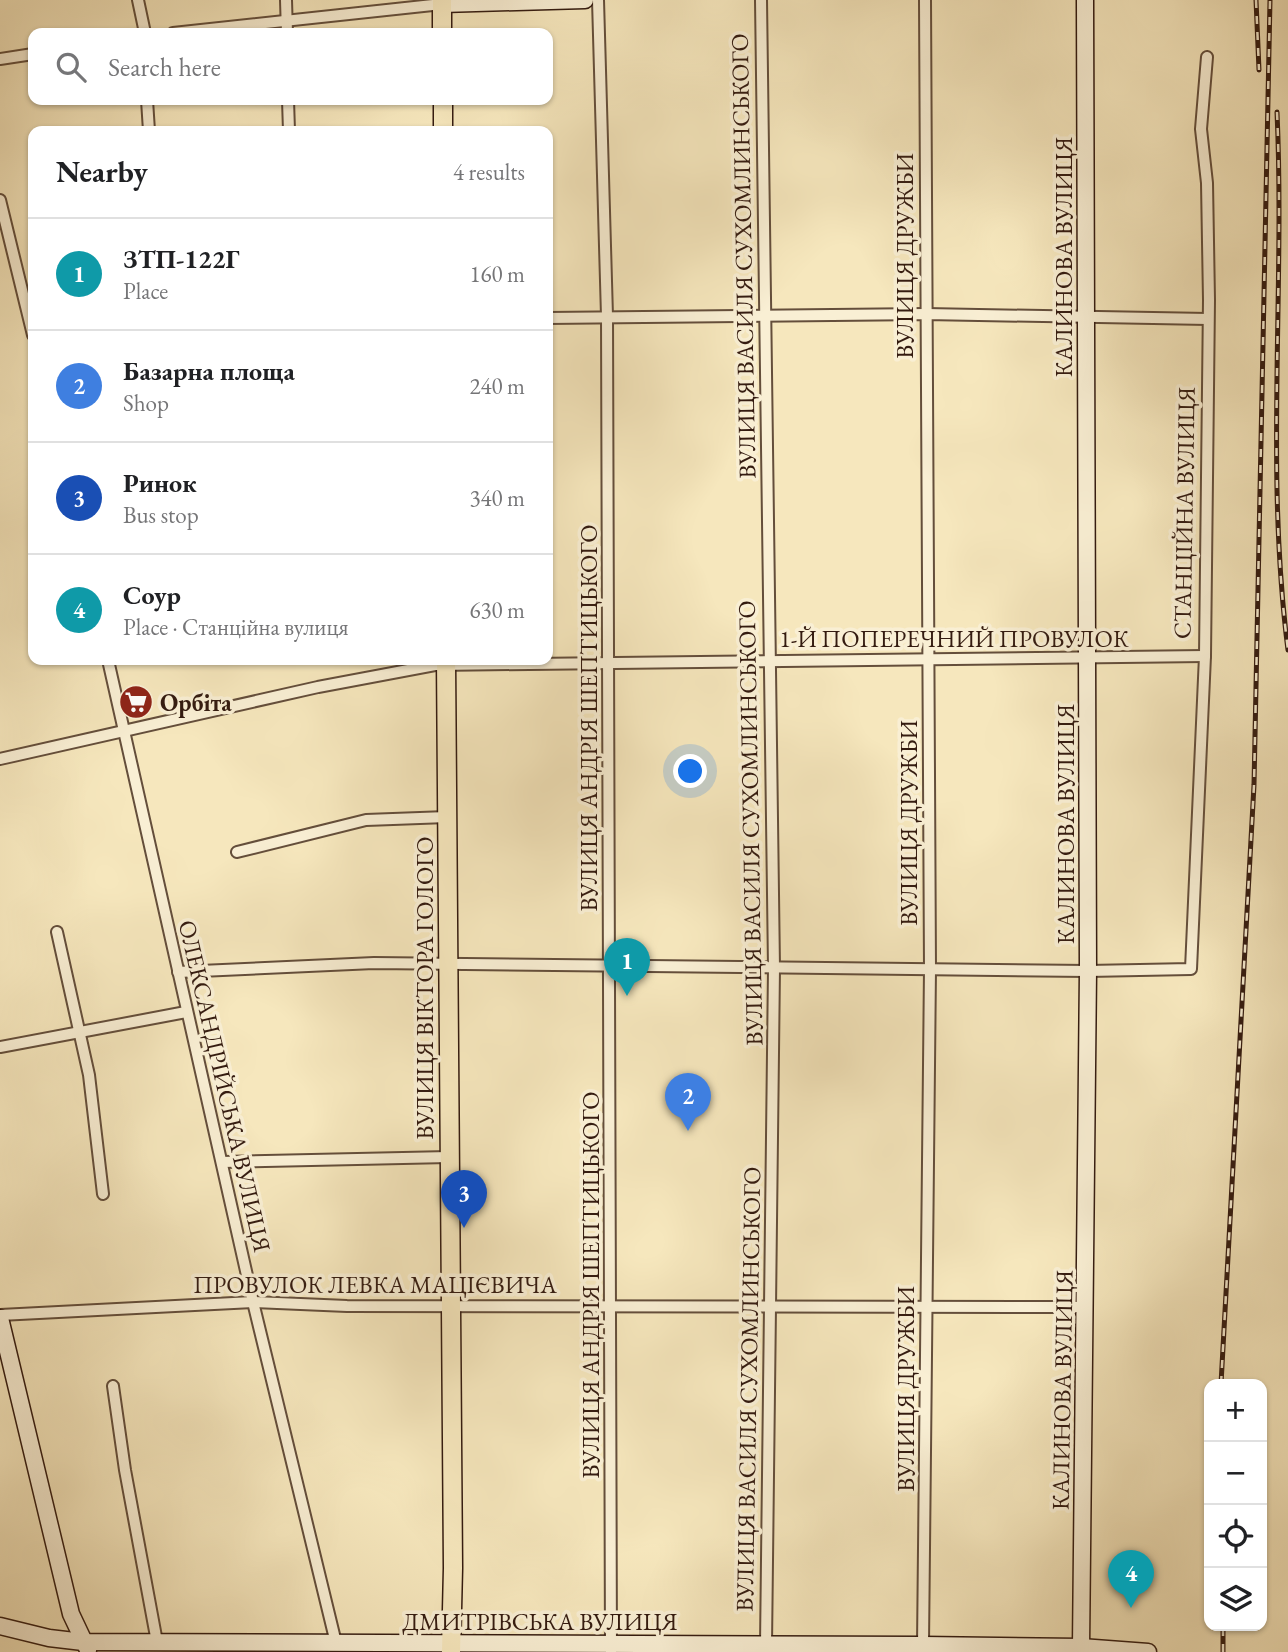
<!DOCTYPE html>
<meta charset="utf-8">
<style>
body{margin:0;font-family:"EB Garamond",serif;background:#f2f2f2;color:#202124}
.controls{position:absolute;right:21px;bottom:21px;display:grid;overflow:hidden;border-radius:14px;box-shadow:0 2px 5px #0004}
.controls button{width:63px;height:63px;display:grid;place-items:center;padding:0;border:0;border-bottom:2px solid #e0e0e0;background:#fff;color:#202124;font:35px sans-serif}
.you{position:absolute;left:691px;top:772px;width:24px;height:24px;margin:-18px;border:5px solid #fff;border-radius:50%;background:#1a73e8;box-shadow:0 0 0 10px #1a73e833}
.badge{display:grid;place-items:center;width:46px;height:46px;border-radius:50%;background:#b45309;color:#fff;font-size:23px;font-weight:700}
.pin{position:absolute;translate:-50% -58px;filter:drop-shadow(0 2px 4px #0008)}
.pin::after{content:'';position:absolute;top:37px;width:24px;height:21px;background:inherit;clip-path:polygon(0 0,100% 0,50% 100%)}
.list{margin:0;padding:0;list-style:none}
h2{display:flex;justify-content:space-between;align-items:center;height:91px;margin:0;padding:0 28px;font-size:30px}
h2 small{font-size:23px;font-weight:400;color:#757577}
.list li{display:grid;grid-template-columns:46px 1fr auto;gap:21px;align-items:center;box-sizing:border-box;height:112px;padding:0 28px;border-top:2px solid #e0e0e0}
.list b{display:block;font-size:26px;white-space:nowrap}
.list p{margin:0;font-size:23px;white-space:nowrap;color:#757577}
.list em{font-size:23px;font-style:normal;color:#757577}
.icon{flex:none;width:38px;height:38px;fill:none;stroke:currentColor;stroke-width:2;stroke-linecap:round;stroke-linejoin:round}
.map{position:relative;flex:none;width:1288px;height:1652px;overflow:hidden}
.search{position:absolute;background:#fff;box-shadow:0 2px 5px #0004;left:28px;top:28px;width:525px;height:77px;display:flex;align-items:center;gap:18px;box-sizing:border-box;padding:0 24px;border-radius:14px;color:#757577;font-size:26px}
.panel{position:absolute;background:#fff;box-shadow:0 2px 5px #0004;left:28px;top:126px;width:525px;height:539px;border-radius:14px}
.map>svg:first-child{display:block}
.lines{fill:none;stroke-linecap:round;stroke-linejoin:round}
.street-casing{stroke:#644e3b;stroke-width:14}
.secondary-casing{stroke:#341b10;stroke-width:19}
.primary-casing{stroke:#341b10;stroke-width:21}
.street{stroke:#f9efd4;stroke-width:10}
.secondary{stroke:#f9efd4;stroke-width:16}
.primary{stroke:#f6e7bd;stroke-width:18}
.rail-casing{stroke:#341b10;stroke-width:5}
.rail{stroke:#f9efd4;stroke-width:2.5;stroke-dasharray:8;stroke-linecap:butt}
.labels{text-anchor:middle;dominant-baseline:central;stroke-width:7;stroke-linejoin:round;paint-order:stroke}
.street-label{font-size:24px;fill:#341b10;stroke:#f9efd4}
.poi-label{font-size:24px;font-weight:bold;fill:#341b10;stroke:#f9efd4;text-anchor:start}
</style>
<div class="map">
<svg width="1288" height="1652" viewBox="0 0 1288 1652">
<rect width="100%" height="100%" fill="#f6e7bd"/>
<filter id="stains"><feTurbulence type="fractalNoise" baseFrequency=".00286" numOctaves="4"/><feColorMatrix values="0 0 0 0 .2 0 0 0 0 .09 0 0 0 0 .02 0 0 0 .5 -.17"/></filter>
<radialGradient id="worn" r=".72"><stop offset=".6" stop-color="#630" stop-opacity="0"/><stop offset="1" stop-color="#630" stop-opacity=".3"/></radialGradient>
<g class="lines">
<g class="street-casing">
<g id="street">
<polyline points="138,0 145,33"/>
<polyline points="286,0 287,33"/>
<polyline points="598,0 607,316 611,1652"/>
<polyline points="761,0 774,968 766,1645"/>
<polyline points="173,33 442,4"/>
<polyline points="0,59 33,54"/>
<polyline points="147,100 149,131"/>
<polyline points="288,100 289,131"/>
<polyline points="0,200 33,335"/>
<polyline points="548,318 926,314 1208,319"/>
<polyline points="108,660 253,1302 336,1643"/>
<polyline points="0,759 318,687 435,665 1205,656"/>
<polyline points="237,852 366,820 447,817"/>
<polyline points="57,932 89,1075 103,1194"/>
<polyline points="178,972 374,963 1088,971 1191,969 1205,656 1209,300 1207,183 1201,129 1207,57"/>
<polyline points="0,1047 186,1012"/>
<polyline points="222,1162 449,1157"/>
<polyline points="0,1315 253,1302 347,1306 1086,1307"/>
<polyline points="113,1386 125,1470 157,1642"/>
<polyline points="923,1645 930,969 925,0"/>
</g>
</g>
<g class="secondary-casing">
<g id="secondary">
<polyline points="442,4 585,0"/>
<polyline points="0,1318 71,1614 88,1650"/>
<polyline points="0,1626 49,1638 83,1642 923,1645 1081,1647 1148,1652"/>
<polyline points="1081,1647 1088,971 1085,0"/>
</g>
</g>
<g class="primary-casing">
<g id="primary">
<polyline points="442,0 442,33"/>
<polyline points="443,100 443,131"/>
<polyline points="446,660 453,1568 451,1652"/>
</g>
</g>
<use href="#street" class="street"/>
<use href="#secondary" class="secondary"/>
<use href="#primary" class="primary"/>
<g class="rail-casing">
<g id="rail">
<polyline points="1256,0 1259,70"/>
<path d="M1277,112C1285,291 1265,472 1288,650"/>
<polyline points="1221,1384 1254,785 1270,0"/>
<polyline points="1223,1652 1223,1626"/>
</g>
</g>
<use href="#rail" class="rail"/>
</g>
<defs>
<g id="supermarket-disc" transform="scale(1.75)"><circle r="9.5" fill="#8f2418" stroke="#f9efd4"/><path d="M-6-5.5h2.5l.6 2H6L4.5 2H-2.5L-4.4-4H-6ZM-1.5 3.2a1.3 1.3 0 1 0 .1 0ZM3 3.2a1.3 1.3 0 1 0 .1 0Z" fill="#fff"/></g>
</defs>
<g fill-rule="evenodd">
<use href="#supermarket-disc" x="136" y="702"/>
</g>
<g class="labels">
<g class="street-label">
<text transform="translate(743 256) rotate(-91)">ВУЛИЦЯ ВАСИЛЯ СУХОМЛИНСЬКОГО</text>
<text transform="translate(904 256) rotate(-90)">ВУЛИЦЯ ДРУЖБИ</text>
<text transform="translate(1063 257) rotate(-90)">КАЛИНОВА ВУЛИЦЯ</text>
<text transform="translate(1184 513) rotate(-89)">СТАНЦІЙНА ВУЛИЦЯ</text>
<text x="954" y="638">1-Й ПОПЕРЕЧНИЙ ПРОВУЛОК</text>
<text transform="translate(588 718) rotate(-90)">ВУЛИЦЯ АНДРІЯ ШЕПТИЦЬКОГО</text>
<text transform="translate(750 823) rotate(-91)">ВУЛИЦЯ ВАСИЛЯ СУХОМЛИНСЬКОГО</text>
<text transform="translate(908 823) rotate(-90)">ВУЛИЦЯ ДРУЖБИ</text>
<text transform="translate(1065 824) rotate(-90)">КАЛИНОВА ВУЛИЦЯ</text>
<text transform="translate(424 988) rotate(-90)">ВУЛИЦЯ ВІКТОРА ГОЛОГО</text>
<text transform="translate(225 1086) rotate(77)">ОЛЕКСАНДРІЙСЬКА ВУЛИЦЯ</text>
<text x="375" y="1284">ПРОВУЛОК ЛЕВКА МАЦІЄВИЧА</text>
<text transform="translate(590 1285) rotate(-90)">ВУЛИЦЯ АНДРІЯ ШЕПТИЦЬКОГО</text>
<text transform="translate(748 1389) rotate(-89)">ВУЛИЦЯ ВАСИЛЯ СУХОМЛИНСЬКОГО</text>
<text transform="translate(905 1389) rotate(-90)">ВУЛИЦЯ ДРУЖБИ</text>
<text transform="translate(1062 1390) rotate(-89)">КАЛИНОВА ВУЛИЦЯ</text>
<text x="540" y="1621">ДМИТРІВСЬКА ВУЛИЦЯ</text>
</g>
<g class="poi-label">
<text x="160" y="702">Орбіта</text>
</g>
</g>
<rect width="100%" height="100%" filter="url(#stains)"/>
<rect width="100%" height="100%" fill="url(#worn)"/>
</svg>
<div class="controls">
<button>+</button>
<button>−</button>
<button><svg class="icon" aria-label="locate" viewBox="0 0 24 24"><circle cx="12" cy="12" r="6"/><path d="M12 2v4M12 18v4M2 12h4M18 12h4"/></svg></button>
<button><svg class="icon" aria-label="layers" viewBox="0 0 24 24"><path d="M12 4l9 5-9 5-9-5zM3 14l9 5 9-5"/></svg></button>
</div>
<div class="you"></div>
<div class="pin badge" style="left:627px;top:996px;background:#0f9aa8">1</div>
<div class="pin badge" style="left:688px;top:1131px;background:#3f7fe0">2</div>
<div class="pin badge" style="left:464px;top:1228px;background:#1a4fb4">3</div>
<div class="pin badge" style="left:1131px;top:1608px;background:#0f9aa8">4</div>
<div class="search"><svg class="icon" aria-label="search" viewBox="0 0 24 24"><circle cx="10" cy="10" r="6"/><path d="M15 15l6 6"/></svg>Search here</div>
<section class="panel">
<h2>Nearby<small>4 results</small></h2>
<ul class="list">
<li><span class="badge" style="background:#0f9aa8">1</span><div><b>ЗТП-122Г</b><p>Place</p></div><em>160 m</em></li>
<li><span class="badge" style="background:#3f7fe0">2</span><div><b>Базарна площа</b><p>Shop</p></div><em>240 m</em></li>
<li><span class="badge" style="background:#1a4fb4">3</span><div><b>Ринок</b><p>Bus stop</p></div><em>340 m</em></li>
<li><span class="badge" style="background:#0f9aa8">4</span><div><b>Соур</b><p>Place · Станційна вулиця</p></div><em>630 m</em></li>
</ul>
</section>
</div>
